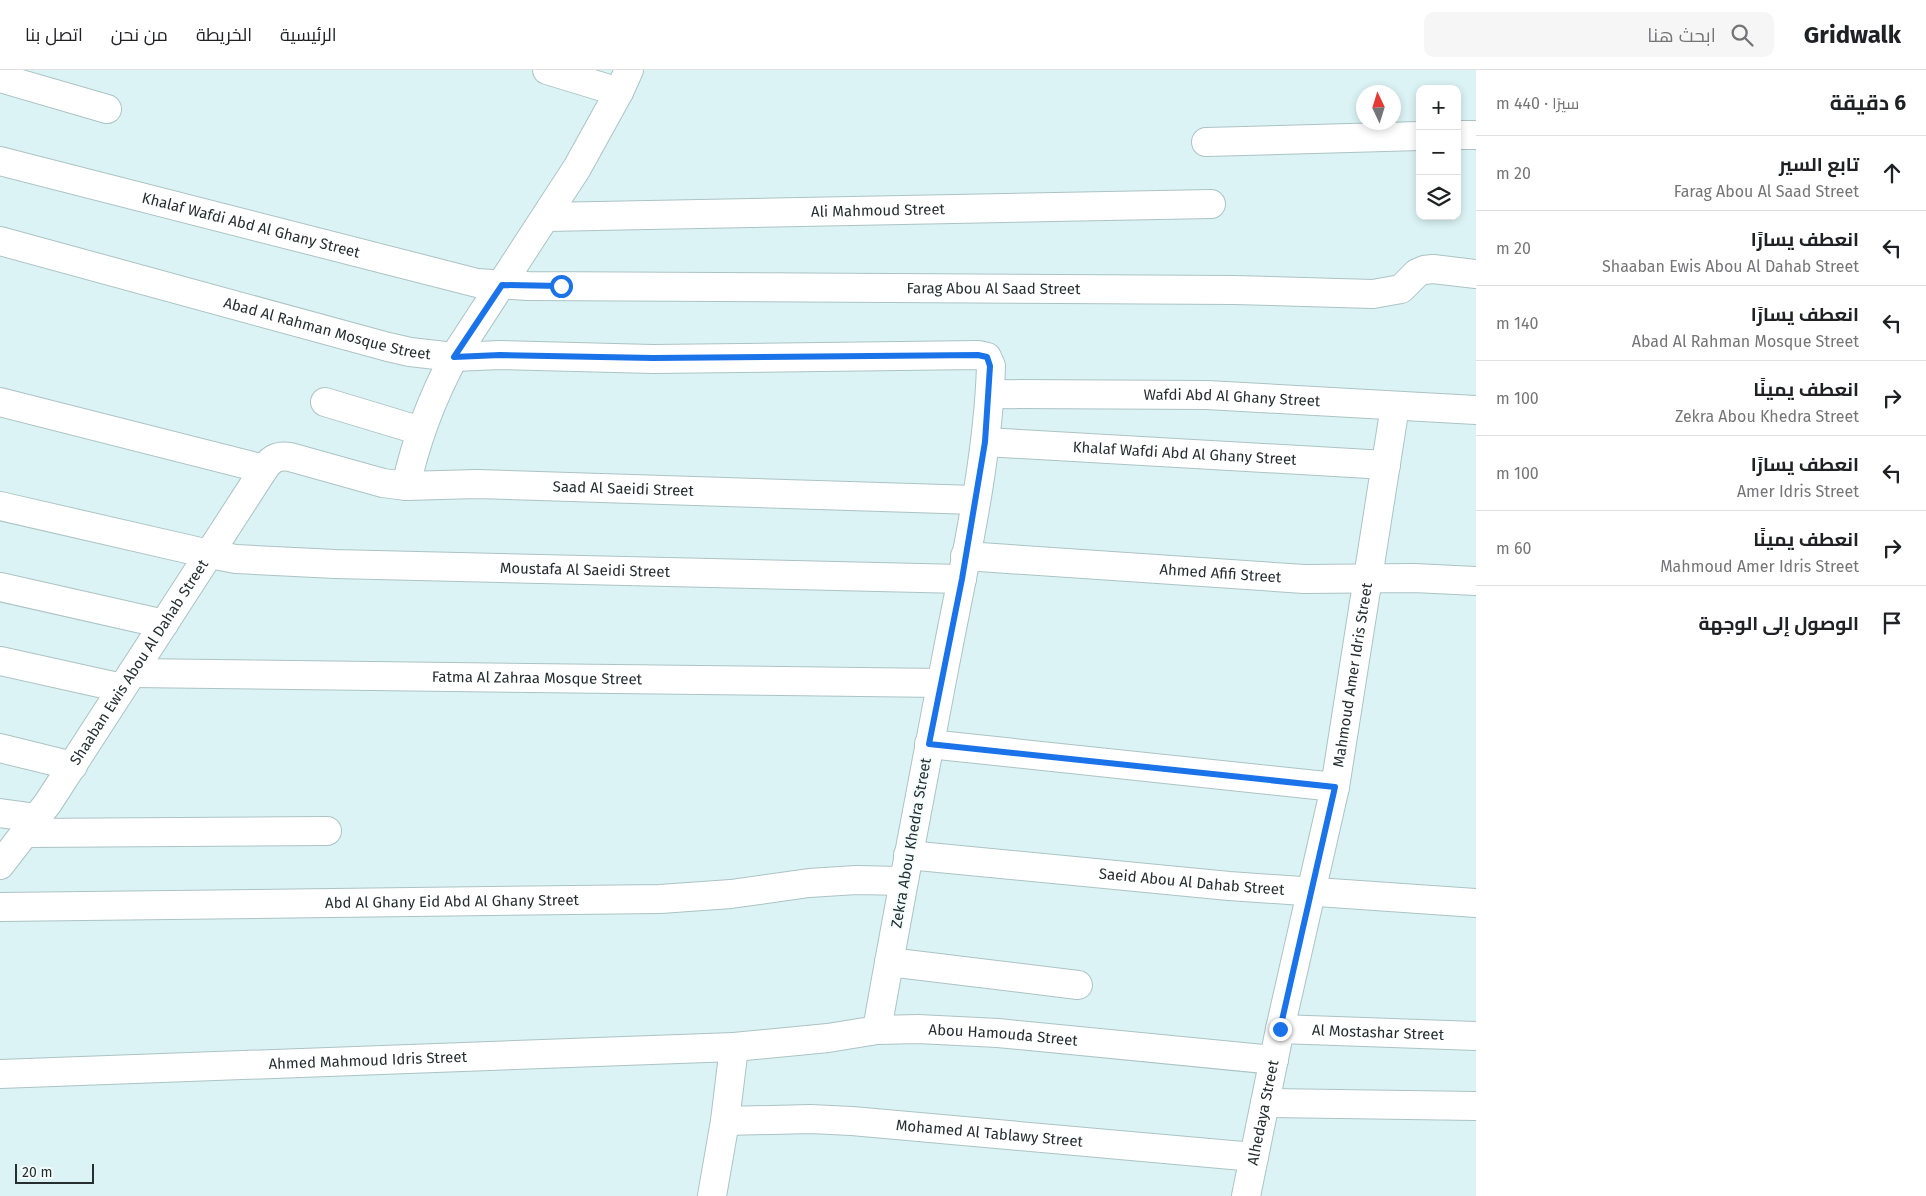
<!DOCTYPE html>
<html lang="ar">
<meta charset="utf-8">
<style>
body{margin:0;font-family:"Fira Sans",Cairo,sans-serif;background:#f6f6f6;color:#202124;direction:rtl}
.controls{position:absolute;right:15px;top:15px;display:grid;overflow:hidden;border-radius:10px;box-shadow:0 2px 8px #0003}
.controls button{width:45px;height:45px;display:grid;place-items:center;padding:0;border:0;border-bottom:1px solid #e0e0e0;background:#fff;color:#202124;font:25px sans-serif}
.compass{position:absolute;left:1356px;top:15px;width:45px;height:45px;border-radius:50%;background:#fff;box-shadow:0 2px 8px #0003;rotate:356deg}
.scale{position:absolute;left:15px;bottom:12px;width:79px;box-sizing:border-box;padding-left:5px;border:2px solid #262f30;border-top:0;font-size:14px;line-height:18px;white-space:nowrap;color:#262f30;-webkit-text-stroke:4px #f4fdfe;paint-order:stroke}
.stop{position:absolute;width:15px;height:15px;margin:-11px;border:4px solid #1a73e8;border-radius:50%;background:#fff}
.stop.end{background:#1a73e8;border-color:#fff;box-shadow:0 1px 5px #0008}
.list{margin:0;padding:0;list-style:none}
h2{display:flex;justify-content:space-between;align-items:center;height:65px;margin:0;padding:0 20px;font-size:21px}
h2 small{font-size:16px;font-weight:400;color:#757577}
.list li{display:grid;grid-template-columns:32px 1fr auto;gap:15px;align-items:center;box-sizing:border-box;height:75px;padding:0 20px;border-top:1px solid #e0e0e0}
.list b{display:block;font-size:19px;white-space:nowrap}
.list p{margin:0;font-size:16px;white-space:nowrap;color:#757577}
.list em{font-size:16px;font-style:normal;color:#757577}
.icon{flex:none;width:28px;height:28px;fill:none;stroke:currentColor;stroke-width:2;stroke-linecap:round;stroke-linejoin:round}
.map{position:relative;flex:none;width:1476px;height:1126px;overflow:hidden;direction:ltr}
header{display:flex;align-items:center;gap:30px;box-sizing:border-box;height:70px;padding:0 25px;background:#fff;border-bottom:1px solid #e0e0e0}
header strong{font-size:24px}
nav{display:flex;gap:28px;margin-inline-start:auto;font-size:18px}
.search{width:350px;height:45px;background:#f6f6f6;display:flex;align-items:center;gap:12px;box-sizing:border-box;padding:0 18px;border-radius:10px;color:#757577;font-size:19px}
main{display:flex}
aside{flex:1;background:#fff}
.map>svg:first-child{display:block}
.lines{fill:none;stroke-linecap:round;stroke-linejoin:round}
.minor-casing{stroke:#acc3c5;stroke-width:30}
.minor{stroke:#fff;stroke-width:28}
.route{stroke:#1a73e8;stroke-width:6}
.labels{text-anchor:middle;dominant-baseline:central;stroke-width:4;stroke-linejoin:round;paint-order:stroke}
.street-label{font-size:15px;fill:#262f30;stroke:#f4fdfe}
</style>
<header>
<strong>Gridwalk</strong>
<div class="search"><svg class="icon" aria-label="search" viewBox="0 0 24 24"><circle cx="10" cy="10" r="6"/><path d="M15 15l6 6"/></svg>ابحث هنا</div>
<nav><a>الرئيسية</a><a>الخريطة</a><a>من نحن</a><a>اتصل بنا</a></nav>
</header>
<main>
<aside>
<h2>6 دقيقة<small>سيرًا · 440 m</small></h2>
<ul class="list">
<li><svg class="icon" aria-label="ahead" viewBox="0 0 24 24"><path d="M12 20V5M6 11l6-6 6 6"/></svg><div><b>تابع السير</b><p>Farag Abou Al Saad Street</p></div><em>20 m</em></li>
<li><svg class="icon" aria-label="left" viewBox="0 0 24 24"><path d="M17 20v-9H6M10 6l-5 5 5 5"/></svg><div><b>انعطف يسارًا</b><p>Shaaban Ewis Abou Al Dahab Street</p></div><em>20 m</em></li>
<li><svg class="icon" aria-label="left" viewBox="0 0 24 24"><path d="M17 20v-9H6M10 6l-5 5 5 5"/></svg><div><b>انعطف يسارًا</b><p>Abad Al Rahman Mosque Street</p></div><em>140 m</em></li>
<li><svg class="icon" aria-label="right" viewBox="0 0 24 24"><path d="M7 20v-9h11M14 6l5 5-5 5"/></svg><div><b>انعطف يمينًا</b><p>Zekra Abou Khedra Street</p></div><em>100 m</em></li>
<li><svg class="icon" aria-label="left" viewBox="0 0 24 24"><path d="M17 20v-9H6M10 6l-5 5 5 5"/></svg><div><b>انعطف يسارًا</b><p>Amer Idris Street</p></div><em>100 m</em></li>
<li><svg class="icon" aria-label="right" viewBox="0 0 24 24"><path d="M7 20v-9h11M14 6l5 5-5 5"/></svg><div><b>انعطف يمينًا</b><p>Mahmoud Amer Idris Street</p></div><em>60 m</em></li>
<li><svg class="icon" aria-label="arrive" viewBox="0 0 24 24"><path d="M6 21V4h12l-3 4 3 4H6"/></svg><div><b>الوصول إلى الوجهة</b></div></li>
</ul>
</aside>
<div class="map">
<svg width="1476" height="1126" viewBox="0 0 1476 1126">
<rect width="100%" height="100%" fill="#dcf3f5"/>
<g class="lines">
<g class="minor-casing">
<g id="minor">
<polyline points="547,0 619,22"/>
<polyline points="0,8 107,39"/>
<polyline points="1457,65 1476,65"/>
<polyline points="1206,72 1420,66"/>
<path id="s1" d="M0,91L477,213L528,216L1234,220L1373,224L1401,219L1417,203L1424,200L1433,199L1476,204"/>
<path id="s2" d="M546,147L1211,134"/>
<path id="s3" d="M0,171L388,277L410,282L454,287L500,285L653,289L978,285L987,287L991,296C988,391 965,491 947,584C923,709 899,834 877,960"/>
<path id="s4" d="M990,324L1207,325L1476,340"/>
<polyline points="0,332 264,399"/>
<polyline points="325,332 421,361"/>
<path id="s5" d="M985,372L1386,395"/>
<path d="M406,416C416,370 432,328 454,287L577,98L619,22L629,0"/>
<path id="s6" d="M0,436L209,484L236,489L335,494L962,509"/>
<path id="s7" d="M965,486L1304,509L1414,508L1476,511"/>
<polyline points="0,517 164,554"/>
<polyline points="0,591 122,618"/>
<path id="s8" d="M132,603L941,613"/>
<polyline points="929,674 1335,717"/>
<polyline points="0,678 73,696"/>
<polyline points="0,743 37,748"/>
<polyline points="25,763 327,761"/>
<path id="s9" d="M908,785L1229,816L1476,833"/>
<path id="s10" d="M0,795L48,733L264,399C271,389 277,385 290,387L383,413L406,416L477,414L975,430"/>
<path id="s11" d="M0,837L660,829L731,824L809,813L856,810L903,811"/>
<polyline points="889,892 1078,915"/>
<path id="s12" d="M1280,959L1476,966"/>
<path id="s13" d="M0,1004L734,977L828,968L877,960L918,959L998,963L1274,990"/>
<polyline points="1265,1033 1476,1036"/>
<path id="s14" d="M725,1051L810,1049L852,1051L1254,1087"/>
<polyline points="712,1126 725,1051 734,977"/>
<path id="s15" d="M1246,1126L1280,959L1335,717L1395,336"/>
</g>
</g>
<use href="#minor" class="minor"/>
</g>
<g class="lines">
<polyline class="route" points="561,216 502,215 454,287 500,285 653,288 978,285 987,287 990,296 985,372 962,509 929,674 1335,717 1280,959"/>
</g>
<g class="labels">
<g class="street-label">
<text stroke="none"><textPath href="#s2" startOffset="332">Ali Mahmoud Street</textPath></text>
<text stroke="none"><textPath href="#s1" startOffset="259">Khalaf Wafdi Abd Al Ghany Street</textPath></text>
<text stroke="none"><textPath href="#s1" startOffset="1009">Farag Abou Al Saad Street</textPath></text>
<text stroke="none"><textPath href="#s3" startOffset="339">Abad Al Rahman Mosque Street</textPath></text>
<text stroke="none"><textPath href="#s4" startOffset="242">Wafdi Abd Al Ghany Street</textPath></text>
<text stroke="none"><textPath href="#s5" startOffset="200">Khalaf Wafdi Abd Al Ghany Street</textPath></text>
<text stroke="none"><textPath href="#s10" startOffset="844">Saad Al Saeidi Street</textPath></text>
<text stroke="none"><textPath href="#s6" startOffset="591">Moustafa Al Saeidi Street</textPath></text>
<text stroke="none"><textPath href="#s7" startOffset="256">Ahmed Afifi Street</textPath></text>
<text stroke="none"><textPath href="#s10" startOffset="246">Shaaban Ewis Abou Al Dahab Street</textPath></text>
<text stroke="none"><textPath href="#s15" startOffset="532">Mahmoud Amer Idris Street</textPath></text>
<text stroke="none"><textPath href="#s8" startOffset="405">Fatma Al Zahraa Mosque Street</textPath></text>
<text transform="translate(911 773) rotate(-80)">Zekra Abou Khedra Street</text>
<text stroke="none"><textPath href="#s9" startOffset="285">Saeid Abou Al Dahab Street</textPath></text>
<text stroke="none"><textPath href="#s11" startOffset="452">Abd Al Ghany Eid Abd Al Ghany Street</textPath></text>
<text stroke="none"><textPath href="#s12" startOffset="98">Al Mostashar Street</textPath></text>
<text stroke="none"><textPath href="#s13" startOffset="1005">Abou Hamouda Street</textPath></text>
<text stroke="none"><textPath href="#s13" startOffset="368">Ahmed Mahmoud Idris Street</textPath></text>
<text stroke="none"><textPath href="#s15" startOffset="85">Alhedaya Street</textPath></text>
<text stroke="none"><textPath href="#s14" startOffset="265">Mohamed Al Tablawy Street</textPath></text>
</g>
</g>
</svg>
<div class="controls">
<button>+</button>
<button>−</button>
<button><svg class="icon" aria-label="layers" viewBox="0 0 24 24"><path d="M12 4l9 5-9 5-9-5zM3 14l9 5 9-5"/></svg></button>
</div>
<svg class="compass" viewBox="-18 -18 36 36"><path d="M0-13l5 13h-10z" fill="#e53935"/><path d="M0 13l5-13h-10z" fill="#757577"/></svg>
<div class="scale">20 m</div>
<div class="stop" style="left:561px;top:216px"></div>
<div class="stop end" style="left:1280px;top:959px"></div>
</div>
</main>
